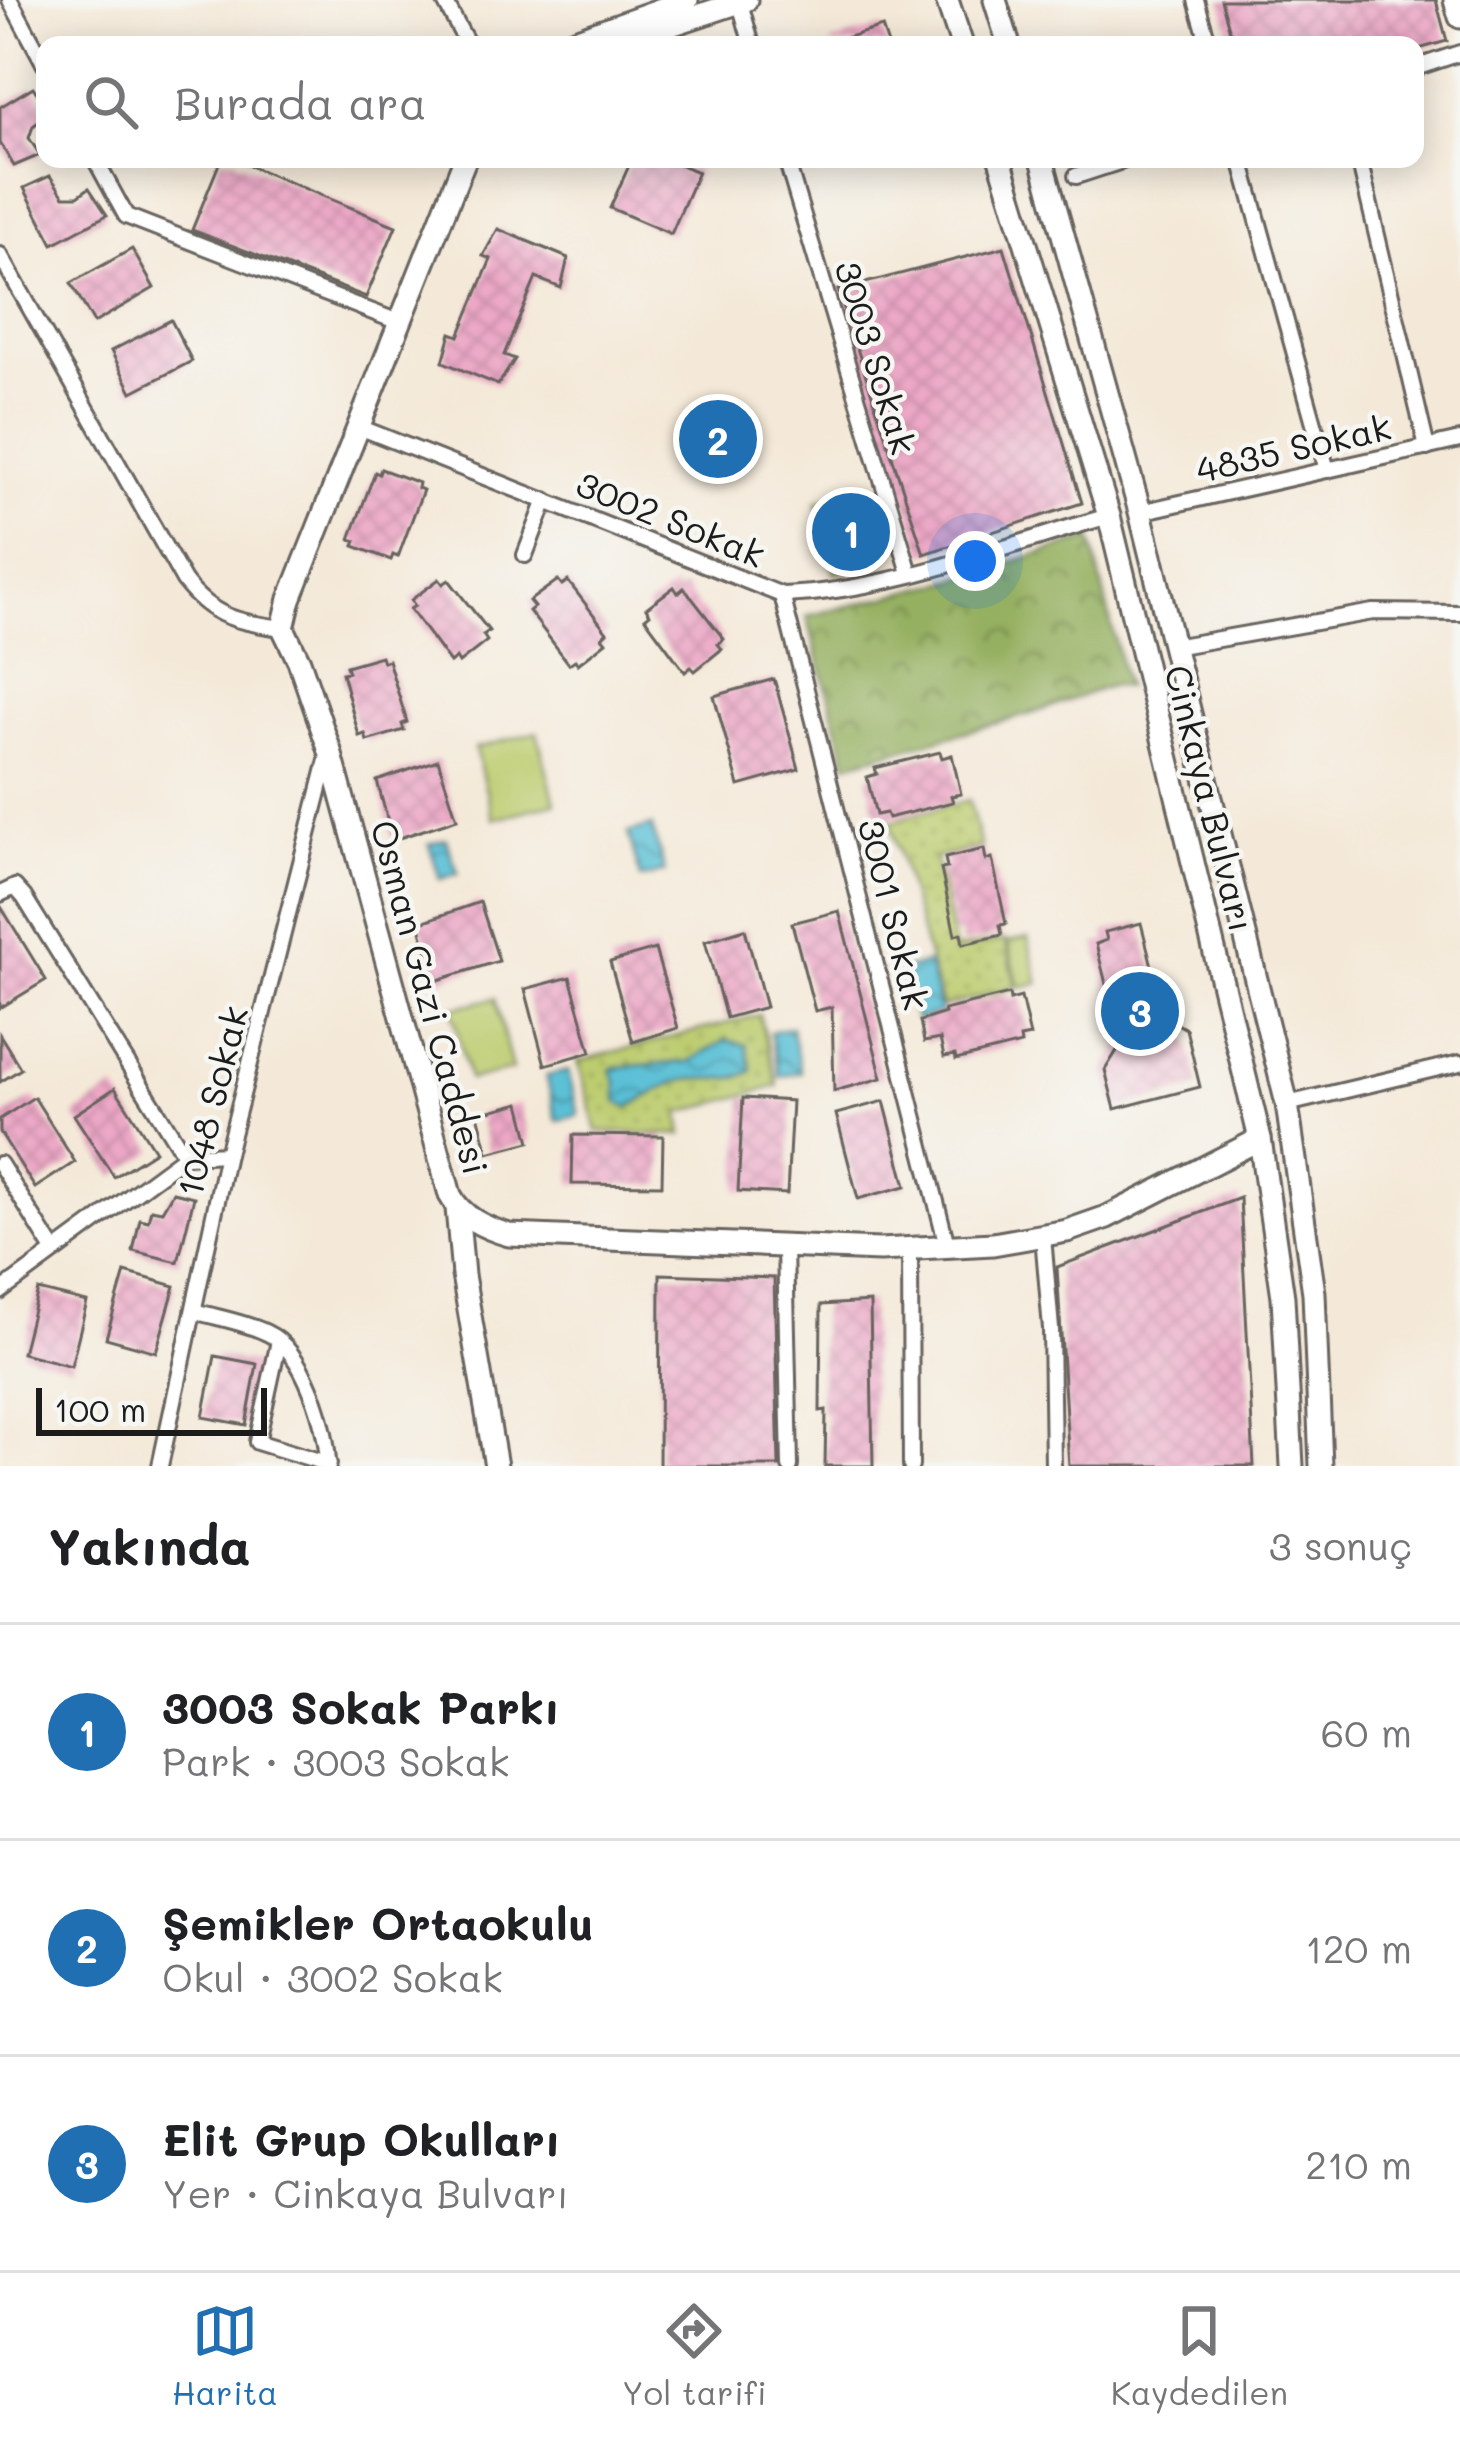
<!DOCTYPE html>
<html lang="tr">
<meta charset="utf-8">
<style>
body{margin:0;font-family:Mali,sans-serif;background:#f2f2f2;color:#202124}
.scale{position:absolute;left:36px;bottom:30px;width:231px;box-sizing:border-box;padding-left:12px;border:6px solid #1c1c1c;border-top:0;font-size:33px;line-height:42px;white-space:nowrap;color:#1c1c1c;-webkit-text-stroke:9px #f6f6f2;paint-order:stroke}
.you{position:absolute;left:975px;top:561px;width:42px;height:42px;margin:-30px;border:9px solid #fff;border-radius:50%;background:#1a73e8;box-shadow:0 0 0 18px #1a73e833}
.badge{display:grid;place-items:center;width:78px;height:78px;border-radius:50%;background:#1f6fb2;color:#fff;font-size:39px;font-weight:700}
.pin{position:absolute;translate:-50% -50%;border:6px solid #fff;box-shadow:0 3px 12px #0006}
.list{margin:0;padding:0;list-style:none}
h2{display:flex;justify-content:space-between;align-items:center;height:156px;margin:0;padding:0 48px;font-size:51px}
h2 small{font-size:39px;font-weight:400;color:#757577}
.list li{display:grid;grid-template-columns:78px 1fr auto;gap:36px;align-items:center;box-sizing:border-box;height:216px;padding:0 48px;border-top:3px solid #e0e0e0}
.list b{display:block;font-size:45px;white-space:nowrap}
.list p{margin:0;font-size:39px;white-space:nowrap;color:#757577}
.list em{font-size:39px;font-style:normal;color:#757577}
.icon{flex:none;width:66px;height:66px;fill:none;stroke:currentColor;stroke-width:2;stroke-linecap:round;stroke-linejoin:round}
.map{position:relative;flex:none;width:1460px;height:1466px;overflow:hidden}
.search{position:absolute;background:#fff;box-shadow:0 6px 30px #0003;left:36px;right:36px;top:36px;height:132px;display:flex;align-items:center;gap:30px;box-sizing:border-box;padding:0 42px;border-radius:24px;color:#757577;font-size:45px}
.sheet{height:804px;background:#fff}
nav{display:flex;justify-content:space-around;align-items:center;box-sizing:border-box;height:168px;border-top:3px solid #e0e0e0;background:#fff;font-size:33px;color:#757577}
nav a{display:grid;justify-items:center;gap:6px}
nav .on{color:#1f6fb2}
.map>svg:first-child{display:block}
.grass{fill:url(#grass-dots);stroke:#6c7445;stroke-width:3}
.forest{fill:url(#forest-crowns);stroke:#58663e;stroke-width:3}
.park{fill:url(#park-crowns);stroke:#6c7445;stroke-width:3}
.garden{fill:#bccc6e;stroke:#6c7445;stroke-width:3}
.water{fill:url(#water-waves);stroke:#3a6e78;stroke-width:3}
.building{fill:url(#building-cross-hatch)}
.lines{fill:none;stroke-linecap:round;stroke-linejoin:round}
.street-casing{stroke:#68645e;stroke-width:20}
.secondary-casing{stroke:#68645e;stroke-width:27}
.primary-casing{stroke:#68645e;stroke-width:27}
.street{stroke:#fff;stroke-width:14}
.secondary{stroke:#fff;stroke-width:21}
.primary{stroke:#fff;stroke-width:21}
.labels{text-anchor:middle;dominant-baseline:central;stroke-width:9;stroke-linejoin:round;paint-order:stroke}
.street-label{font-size:36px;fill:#1c1c1c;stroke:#f6f6f2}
</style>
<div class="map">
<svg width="1460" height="1466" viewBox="0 0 1460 1466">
<defs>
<pattern id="grass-dots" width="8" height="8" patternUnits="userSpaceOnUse" patternTransform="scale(3)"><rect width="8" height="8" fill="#bccc6e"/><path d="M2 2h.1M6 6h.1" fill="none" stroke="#a1af5f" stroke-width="1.8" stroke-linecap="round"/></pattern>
<pattern id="forest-crowns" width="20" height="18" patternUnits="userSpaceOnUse" patternTransform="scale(3)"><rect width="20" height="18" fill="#95b061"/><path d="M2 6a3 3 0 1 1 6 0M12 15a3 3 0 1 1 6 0" fill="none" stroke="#798e4f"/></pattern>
<pattern id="park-crowns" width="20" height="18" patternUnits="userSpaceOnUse" patternTransform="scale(3)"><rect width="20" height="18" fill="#bccc6e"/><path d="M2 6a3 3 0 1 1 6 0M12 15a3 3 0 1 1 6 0" fill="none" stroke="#a1af5f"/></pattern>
<pattern id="water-waves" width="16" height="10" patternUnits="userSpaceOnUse" patternTransform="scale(3)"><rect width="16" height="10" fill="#58bfd5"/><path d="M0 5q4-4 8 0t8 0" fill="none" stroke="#489aac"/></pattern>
<pattern id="building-cross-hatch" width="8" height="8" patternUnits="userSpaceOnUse" patternTransform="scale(3)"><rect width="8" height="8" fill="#eca8c6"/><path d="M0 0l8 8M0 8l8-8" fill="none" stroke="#ca90aa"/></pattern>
</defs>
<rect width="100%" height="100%" fill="#f6f6f2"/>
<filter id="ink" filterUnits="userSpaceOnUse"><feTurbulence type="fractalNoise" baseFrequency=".00833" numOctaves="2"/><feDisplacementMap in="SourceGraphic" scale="24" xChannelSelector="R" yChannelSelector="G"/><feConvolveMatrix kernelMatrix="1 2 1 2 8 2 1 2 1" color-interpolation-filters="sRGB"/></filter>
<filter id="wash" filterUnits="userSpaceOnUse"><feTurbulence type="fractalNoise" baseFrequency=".004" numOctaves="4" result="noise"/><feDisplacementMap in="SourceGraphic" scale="48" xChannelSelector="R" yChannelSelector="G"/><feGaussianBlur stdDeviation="2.7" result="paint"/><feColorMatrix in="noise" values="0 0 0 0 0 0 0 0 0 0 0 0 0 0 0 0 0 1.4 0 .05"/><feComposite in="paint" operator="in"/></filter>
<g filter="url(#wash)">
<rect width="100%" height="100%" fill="#f4e9d8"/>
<g class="grass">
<polygon points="969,800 981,847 935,858 955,950 1005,940 1016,987 942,1007 890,822"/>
<polygon points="759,1015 778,1086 680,1113 683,1135 597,1131 578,1061"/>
</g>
<polygon class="forest" points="1091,538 1126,687 1112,685 1031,714 847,764 807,616 946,582"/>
<polygon class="park" points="867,490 884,561 835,574 817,502"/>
<g class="garden">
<polygon points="537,732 555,803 493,819 475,748"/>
<polygon points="1028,938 1039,983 1019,987 1008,942"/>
<polygon points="495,998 512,1070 469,1080 452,1008"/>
</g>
<g class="water">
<polygon points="652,826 665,872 641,879 628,833"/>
<polygon points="446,839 458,873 440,879 429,844"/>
<polygon points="928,963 941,1013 916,1020 902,970"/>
<polygon points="791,1027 801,1072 780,1077 770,1032"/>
<path d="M726,1040L746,1045L752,1071C727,1086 700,1073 674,1083C658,1088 645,1100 629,1107L617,1101V1084L611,1070L615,1067L688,1062Z"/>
<polygon points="568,1071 579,1115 557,1121 546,1076"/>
</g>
<g id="blocks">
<g class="building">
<polygon points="1221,0 1436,0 1447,41 1415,50 1415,45 1234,45"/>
<polygon points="882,27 888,45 831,45 831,42"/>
<polygon points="33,87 45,105 45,117 33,126 29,138 40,155 14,166 0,143 0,107"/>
<polygon points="221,159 233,159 396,226 366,297 192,230"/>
<polygon points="632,159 667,159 698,172 671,234 610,208"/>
<polygon points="50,176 64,196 78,196 89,188 107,215 53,244 24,188"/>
<polygon points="498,229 568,258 561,288 536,278 504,355 515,359 498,385 443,362 451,333 459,336 491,259 483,256"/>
<polygon points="1004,247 1082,503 924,554 838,290"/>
<polygon points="132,249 154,288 94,323 71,283"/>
<polygon points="171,320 192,361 132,392 111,351"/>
<polygon points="381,469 419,483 418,488 423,490 398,557 393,555 391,560 354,546 356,541 350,539 375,472 379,474"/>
<polygon points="439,579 443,584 449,580 489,631 483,635 487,641 459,663 456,658 450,663 410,609 415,606 411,600"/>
<polygon points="558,580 562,585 568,581 607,632 602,637 606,642 578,664 575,660 569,664 529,611 534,607 529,601"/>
<polygon points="674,587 678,593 684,588 724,639 718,644 722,649 695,671 691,667 685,672 645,618 650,614 646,608"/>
<polygon points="381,656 383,662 388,660 407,722 402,724 404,730 367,741 365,734 359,736 342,673 348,672 346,666"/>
<polygon points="774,679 799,769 739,786 714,696"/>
<polygon points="940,752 942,758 952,755 961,794 951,796 953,802 888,818 886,813 876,815 867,777 877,774 875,768"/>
<polygon points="438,760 457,819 393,840 377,781"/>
<polygon points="984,849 986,860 992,858 1006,924 1000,925 1002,935 963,944 961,933 955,935 941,869 947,868 945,858"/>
<polygon points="480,902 499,961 435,981 419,923"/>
<polygon points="0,905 46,980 0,1008"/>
<polygon points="839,911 882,1078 834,1091 832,1007 815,1011 792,923"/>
<polygon points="1141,923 1165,1017 1186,1029 1200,1087 1115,1109 1105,1070 1121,1044 1096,944 1107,940 1105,932"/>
<polygon points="745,929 766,1007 726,1018 705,941"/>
<polygon points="655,949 678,1028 633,1042 610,962"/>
<polygon points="570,977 591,1052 545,1065 525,989"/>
<polygon points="1009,994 1010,1000 1021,997 1030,1036 1020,1038 1021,1044 956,1060 955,1055 944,1057 940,1039 924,1042 920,1021 945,1013 944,1010"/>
<polygon points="0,1035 21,1069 0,1082"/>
<polygon points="115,1088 155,1151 114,1177 74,1115"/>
<polygon points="34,1097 75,1162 35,1188 0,1132 0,1119"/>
<polygon points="743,1098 792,1101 787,1194 738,1191"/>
<polygon points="884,1101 906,1186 858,1199 836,1114"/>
<polygon points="520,1103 530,1142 488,1153 478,1114"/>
<polygon points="573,1135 663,1136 662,1185 572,1184"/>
<polygon points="173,1192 194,1197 178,1262 133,1251 140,1219 148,1221 151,1209 162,1211"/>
<polygon points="1240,1198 1254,1466 1069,1466 1057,1267"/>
<polygon points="125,1272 175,1286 156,1352 106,1338"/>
<polygon points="660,1274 774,1278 779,1466 659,1466"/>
<polygon points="38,1290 87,1302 71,1366 22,1353"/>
<polygon points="870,1302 873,1466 825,1466 826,1410 820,1411 821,1305"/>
<polygon points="215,1356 257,1364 246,1425 203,1417"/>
</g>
</g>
</g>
<g filter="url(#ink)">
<use href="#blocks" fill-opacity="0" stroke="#68645e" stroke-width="3"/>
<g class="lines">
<g class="street-casing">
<g id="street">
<polyline points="10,0 45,65"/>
<polyline points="444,0 468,45"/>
<polyline points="739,0 752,45"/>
<polyline points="1196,0 1209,45"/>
<polyline points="1415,68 1460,53"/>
<polyline points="95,159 126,216 401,323"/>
<polyline points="786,159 910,573"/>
<polyline points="1241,159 1327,470"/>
<polyline points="1359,159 1427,448"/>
<polyline points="1076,176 1128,159"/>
<path d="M0,255L184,581C211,617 240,623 283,628"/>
<path d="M359,427L782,595C889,592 1006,545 1109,516"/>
<polyline points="1140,512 1460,440"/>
<polyline points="525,555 546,500"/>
<polyline points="782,595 948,1249"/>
<polyline points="1173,647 1373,612 1460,613"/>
<polyline points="0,894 15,887 24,897 185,1156 227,1154"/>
<polyline points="1287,1104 1460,1063"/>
<polyline points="0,1164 54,1251"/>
<polyline points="1043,1236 1051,1329 1053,1466"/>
<polyline points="785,1247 790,1466"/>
<polyline points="910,1249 911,1466"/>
<polyline points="0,1292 185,1156"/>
<path d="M194,1311C218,1318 245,1322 267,1333C304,1350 328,1428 328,1466"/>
<polyline points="279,1341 257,1442 329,1464"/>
<polyline points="160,1466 227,1154 328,756"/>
</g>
</g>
<g class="secondary-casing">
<g id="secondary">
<polyline points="1455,0 1460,17"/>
<polyline points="561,45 687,0"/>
<polyline points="610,45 746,0"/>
<path d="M465,159L290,599L283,628L299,661L330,751L450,1195C462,1218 485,1228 509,1235L880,1250L993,1244L1067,1231L1107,1217L1260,1139"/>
<polyline points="457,1208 463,1275 496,1466"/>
</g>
</g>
<g class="primary-casing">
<g id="primary">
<polyline points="947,0 962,45"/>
<polyline points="995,0 1009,45"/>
<polyline points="1000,159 1109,516 1260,1139 1283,1297 1292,1466"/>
<polyline points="1042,159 1140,512 1287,1104 1314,1293 1321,1466"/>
</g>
</g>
<use href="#street" class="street"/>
<use href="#secondary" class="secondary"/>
<use href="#primary" class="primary"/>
</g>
</g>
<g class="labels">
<g class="street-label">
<text transform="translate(877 357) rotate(73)">3003 Sokak</text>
<text transform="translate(1293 447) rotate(-13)">4835 Sokak</text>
<text transform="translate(671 518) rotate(22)">3002 Sokak</text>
<text transform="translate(1211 798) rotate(76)">Cinkaya Bulvarı</text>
<text transform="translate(895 914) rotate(76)">3001 Sokak</text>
<text transform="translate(431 997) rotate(75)">Osman Gazi Caddesi</text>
<text transform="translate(211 1101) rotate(-76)">1048 Sokak</text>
</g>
</g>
</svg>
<div class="scale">100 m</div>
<div class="you"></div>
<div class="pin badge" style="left:851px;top:532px">1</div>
<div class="pin badge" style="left:718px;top:439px">2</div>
<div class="pin badge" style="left:1140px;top:1011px">3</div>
<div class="search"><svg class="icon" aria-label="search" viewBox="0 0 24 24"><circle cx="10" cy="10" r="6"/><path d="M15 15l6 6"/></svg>Burada ara</div>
</div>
<section class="sheet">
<h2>Yakında<small>3 sonuç</small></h2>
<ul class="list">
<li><span class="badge">1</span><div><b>3003 Sokak Parkı</b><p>Park · 3003 Sokak</p></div><em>60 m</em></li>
<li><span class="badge">2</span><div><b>Şemikler Ortaokulu</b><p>Okul · 3002 Sokak</p></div><em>120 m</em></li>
<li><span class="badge">3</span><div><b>Elit Grup Okulları</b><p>Yer · Cinkaya Bulvarı</p></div><em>210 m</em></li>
</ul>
</section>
<nav>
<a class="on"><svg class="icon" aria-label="map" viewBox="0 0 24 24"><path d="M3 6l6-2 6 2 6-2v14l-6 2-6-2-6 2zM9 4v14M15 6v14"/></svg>Harita</a>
<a><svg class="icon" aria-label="directions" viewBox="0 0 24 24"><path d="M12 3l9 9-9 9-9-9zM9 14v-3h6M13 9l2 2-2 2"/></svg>Yol tarifi</a>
<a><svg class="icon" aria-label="saved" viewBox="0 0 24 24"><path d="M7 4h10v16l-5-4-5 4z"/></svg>Kaydedilen</a>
</nav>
